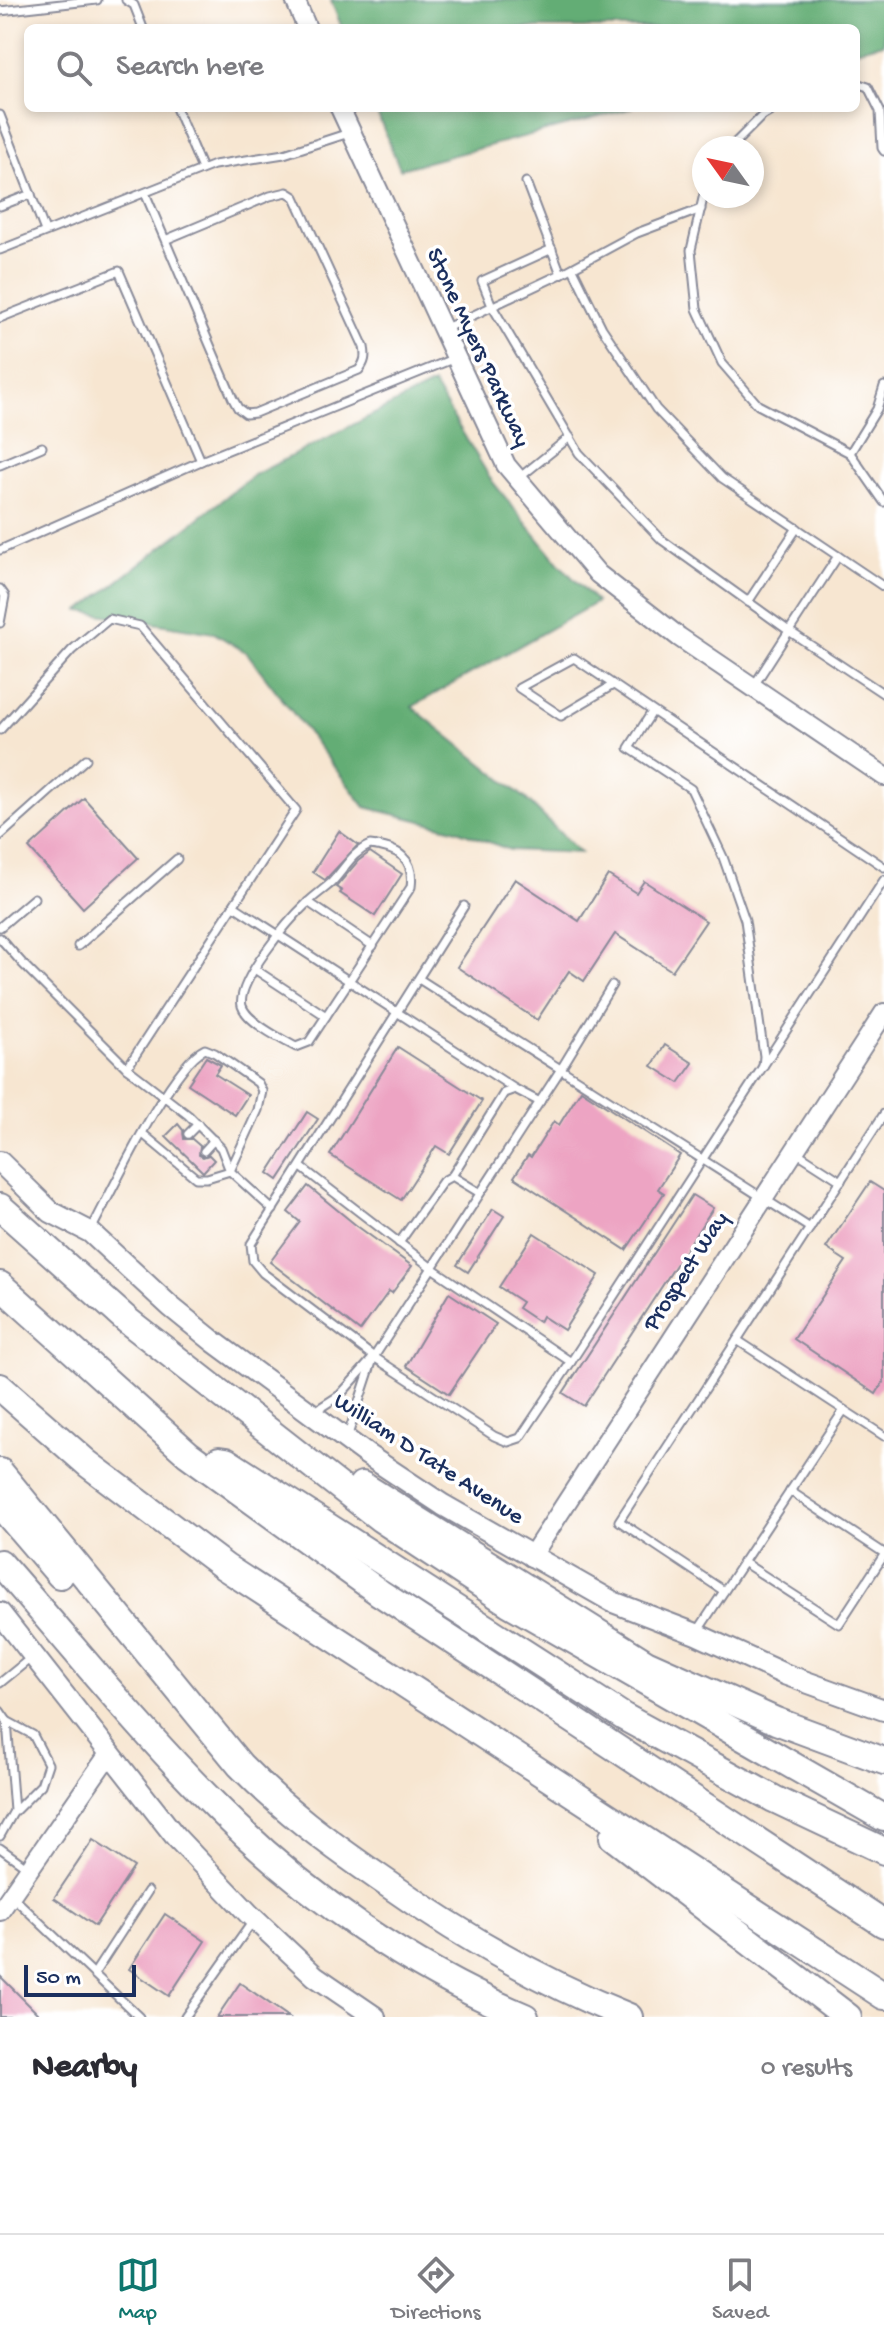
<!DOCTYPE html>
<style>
body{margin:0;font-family:"Gochi Hand",sans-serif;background:#f7f7f7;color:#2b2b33}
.compass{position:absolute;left:692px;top:136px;width:72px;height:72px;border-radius:50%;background:#fff;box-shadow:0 4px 12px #0003;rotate:303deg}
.scale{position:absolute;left:24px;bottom:20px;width:112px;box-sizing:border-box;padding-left:8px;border:4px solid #1b2f5e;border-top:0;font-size:22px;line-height:28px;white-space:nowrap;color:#1b2f5e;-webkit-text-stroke:6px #fff;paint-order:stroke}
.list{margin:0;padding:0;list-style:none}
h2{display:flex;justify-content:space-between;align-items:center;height:104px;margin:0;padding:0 32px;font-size:34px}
h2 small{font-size:26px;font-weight:400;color:#7c7c81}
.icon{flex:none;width:44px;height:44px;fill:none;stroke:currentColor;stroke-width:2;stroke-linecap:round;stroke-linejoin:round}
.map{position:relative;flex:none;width:884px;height:2017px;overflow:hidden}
.search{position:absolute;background:#fff;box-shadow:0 4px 12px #0003;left:24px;right:24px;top:24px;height:88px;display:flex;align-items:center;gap:20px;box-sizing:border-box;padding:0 28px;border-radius:12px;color:#7c7c81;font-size:30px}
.sheet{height:216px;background:#fff}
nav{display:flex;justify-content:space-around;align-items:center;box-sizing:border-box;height:112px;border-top:2px solid #e1e1e2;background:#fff;font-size:22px;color:#7c7c81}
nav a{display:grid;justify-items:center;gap:4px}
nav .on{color:#0f766e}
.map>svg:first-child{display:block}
.forest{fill:#64ad74;stroke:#406e69;stroke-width:2}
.building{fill:#eda4c3}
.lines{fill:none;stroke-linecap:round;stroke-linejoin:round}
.service-casing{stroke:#898a98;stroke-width:11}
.tertiary-casing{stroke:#898a98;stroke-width:22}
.secondary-casing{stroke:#898a98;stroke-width:24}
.motorway-casing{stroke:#898a98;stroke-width:30}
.service{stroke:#fff;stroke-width:7}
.tertiary{stroke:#fff;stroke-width:18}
.secondary{stroke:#fff;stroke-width:20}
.motorway{stroke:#fff;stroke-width:26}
.labels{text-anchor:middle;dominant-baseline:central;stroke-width:7;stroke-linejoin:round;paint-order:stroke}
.street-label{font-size:24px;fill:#1b2f5e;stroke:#fff}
</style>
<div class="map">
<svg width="884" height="2017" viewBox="0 0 884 2017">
<rect width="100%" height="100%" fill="#fff"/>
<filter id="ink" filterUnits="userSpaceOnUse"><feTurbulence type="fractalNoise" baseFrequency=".0125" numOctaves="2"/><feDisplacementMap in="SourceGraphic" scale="16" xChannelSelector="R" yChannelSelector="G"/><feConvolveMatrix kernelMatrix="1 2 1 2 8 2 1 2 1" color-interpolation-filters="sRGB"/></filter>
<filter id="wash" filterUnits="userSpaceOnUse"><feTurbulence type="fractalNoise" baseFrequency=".006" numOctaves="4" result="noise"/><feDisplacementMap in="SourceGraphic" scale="32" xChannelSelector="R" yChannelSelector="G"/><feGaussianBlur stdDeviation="1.8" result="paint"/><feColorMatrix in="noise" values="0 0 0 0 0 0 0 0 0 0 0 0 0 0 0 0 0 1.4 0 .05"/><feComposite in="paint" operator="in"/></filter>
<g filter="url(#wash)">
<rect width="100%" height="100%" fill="#f7e6d1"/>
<g class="forest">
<polygon points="331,0 884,0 884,43 856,50 856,28 342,28"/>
<polygon points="375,108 633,108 400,169"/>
<polygon points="433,384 492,481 558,563 597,602 412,707 525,798 580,853 510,850 454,829 365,807 247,653 214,633 80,611 254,475"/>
</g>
<g id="blocks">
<g class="building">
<polygon points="84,798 138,858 83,908 29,848"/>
<polygon points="339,831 358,845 325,880 313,872"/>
<polygon points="370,852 402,874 375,916 340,893 342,891 336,887 358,861"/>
<polygon points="608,875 636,893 644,881 706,921 672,971 615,934 584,981 569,971 537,1020 457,967 515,879 579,921"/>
<polygon points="665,1045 693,1063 679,1083 652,1066"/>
<polygon points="398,1047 482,1101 449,1154 436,1146 401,1200 330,1155"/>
<polygon points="206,1057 221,1065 215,1074 248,1095 235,1115 188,1084"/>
<polygon points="581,1090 680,1155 658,1189 664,1193 626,1250 514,1177 528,1155 531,1157 554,1121 559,1125"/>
<polygon points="307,1112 318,1119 278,1180 268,1173"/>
<polygon points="178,1124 183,1130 184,1139 192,1139 200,1146 199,1155 203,1157 209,1155 214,1160 203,1172 166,1136"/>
<polygon points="870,1182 884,1191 884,1381 876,1394 794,1339 846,1261 826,1248"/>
<polygon points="308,1186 357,1226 412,1266 392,1293 389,1291 360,1331 270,1262 300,1222 288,1212"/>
<polygon points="692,1195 713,1208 584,1406 563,1393"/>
<polygon points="493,1209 504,1216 468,1272 457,1265"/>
<polygon points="534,1233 599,1275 564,1330 542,1316 539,1322 518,1308 522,1302 499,1287"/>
<polygon points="449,1293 496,1324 449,1394 406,1366"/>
<polygon points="93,1840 134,1867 95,1926 54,1898"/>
<polygon points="165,1914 205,1941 169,1996 129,1969"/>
<polygon points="0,1976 41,2017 0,2017"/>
<polygon points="240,1983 289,2017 217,2017"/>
</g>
</g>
</g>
<g filter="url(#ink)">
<use href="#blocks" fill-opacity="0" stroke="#898a98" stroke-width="2"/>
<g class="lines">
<g class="service-casing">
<g id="service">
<polyline points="126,0 134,5 143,28"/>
<polyline points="0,11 97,0"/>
<polyline points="856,83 868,87 880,111 882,148 884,151"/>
<polyline points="176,108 202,169"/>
<polyline points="0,115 45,231"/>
<polyline points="730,148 761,117 776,108"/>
<polyline points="526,182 561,274 637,233 701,209"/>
<path d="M145,193L233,399L238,408L246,414L255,413L359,370C365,362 366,357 364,347L295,197L287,192L270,196L165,240"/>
<polyline points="704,194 691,250 697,309 722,363 758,405 850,453 884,502"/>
<polyline points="0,206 31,194"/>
<polyline points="552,249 482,281 492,306 579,453 662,540 789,631 753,687"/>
<polyline points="0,250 214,165 284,154 349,133"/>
<polyline points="573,269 602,328 656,409 722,478 838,556 789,631 884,694"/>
<polyline points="0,318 119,271 201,461 0,550"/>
<polyline points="444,329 561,274"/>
<polyline points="850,453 877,409 884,386"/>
<polyline points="201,461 455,358"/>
<polyline points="0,465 42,447"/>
<polyline points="519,478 570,437"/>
<polyline points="838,556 884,587"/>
<polyline points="0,589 5,596 0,623"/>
<polyline points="748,602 797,528"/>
<polyline points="613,685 561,716 519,688 574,658 884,867"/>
<polyline points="652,712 629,748 691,789 723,857 745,920 764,1056 763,1067"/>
<polyline points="0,730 72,650 109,619 140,626 296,810 127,1068"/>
<polyline points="0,836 86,759"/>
<path d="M370,845C398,848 415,858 411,887L309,1042L296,1047C281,1039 247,1022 242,1006C236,982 289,920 307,903C314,896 323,890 331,883C345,869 351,853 370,845Z"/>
<polyline points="308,902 373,946"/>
<polyline points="234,906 515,1089"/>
<polyline points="464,906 251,1244 253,1261 263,1273 374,1357 494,1436 508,1442 520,1438 571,1362 884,880"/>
<polyline points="0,927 34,898"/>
<polyline points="0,938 23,964 127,1068 188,1115 221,1148 230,1171 273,1210"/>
<polyline points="78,946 177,859"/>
<polyline points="256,970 326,1016"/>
<polyline points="419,979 810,1228"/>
<polyline points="188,1134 198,1124"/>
<polyline points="204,1151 214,1140"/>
<polyline points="796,1152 841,1181"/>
<polyline points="301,1167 432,1268 571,1362"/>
<polyline points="452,1176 504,1093 515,1089 540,1102"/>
<path d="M91,1230C112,1191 171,1065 205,1049L215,1053L258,1083L262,1091L258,1110L230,1171L207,1178H196L143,1134"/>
<polyline points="399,1243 443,1181 452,1176 480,1193"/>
<polyline points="844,1410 884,1436"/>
<polyline points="312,1413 340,1395 374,1357 561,1069 612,985"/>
<polyline points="347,1438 373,1359"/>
<polyline points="790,1491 884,1553"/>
<polyline points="743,1562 839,1624 884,1555"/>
<polyline points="724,1591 619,1521 737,1340"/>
<polyline points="697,1632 844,1410 737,1340 884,1114"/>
<polyline points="0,1683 32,1657"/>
<polyline points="0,1711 7,1721 14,1811 0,1836"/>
<polyline points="7,1721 33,1735 48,1764 41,1785 14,1812"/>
<polyline points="0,1848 28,1868"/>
<polyline points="13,1897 139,2017"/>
<polyline points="94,1974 148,1891"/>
<polyline points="185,2017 253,1921"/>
</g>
</g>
<g class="tertiary-casing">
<g id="tertiary">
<polyline points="295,0 307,28"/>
<polyline points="340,108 506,465 598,574 679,637 884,776"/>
<polyline points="531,1557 884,1013"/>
<polyline points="0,1911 109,1754"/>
</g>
</g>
<g class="secondary-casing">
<g id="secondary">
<polyline points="0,1162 51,1212 90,1232 171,1307 213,1341 366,1454 443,1505 613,1602 696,1634 784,1674 884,1710"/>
<polyline points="0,1613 175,1836 249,1914 315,1976 375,2017"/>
</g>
</g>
<g class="motorway-casing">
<g id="motorway">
<polyline points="0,1207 128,1321 381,1519 509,1603 884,1818"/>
<polyline points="0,1285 188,1454 380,1593 884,1924"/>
<polyline points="0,1387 88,1464 225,1567 884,1996"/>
<polyline points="219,1460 226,1461 624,1717 774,1799 884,1851"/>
<path d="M0,1472L240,1765C284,1810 326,1841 378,1877C457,1933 539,1981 629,2017"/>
<polyline points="362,1485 646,1663 776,1721 884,1761"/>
<polyline points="0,1505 60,1575"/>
<path d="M0,1563C72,1645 141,1732 219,1809C305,1896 412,1969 525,2017"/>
<polyline points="613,1837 848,2017"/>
</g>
</g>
<use href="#service" class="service"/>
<use href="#tertiary" class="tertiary"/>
<use href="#secondary" class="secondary"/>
<use href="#motorway" class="motorway"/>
</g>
</g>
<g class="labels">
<g class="street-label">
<text transform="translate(477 348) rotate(65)">Stone Myers Parkway</text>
<text transform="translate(687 1272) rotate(-57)">Prospect Way</text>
<text transform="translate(428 1460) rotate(33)">William D Tate Avenue</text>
</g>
</g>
</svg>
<svg class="compass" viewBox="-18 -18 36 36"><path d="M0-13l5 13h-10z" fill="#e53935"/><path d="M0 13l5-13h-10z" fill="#7c7c81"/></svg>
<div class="scale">50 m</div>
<div class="search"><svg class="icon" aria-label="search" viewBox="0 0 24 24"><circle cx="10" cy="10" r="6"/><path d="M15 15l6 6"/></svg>Search here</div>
</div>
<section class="sheet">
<h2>Nearby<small>0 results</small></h2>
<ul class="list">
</ul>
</section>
<nav>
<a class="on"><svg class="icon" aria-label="map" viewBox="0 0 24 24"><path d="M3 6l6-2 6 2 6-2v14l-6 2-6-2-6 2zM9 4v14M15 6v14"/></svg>Map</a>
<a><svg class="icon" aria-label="directions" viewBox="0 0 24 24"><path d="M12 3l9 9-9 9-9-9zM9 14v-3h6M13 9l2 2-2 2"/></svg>Directions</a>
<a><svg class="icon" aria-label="saved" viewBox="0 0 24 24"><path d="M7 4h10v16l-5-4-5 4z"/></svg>Saved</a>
</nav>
